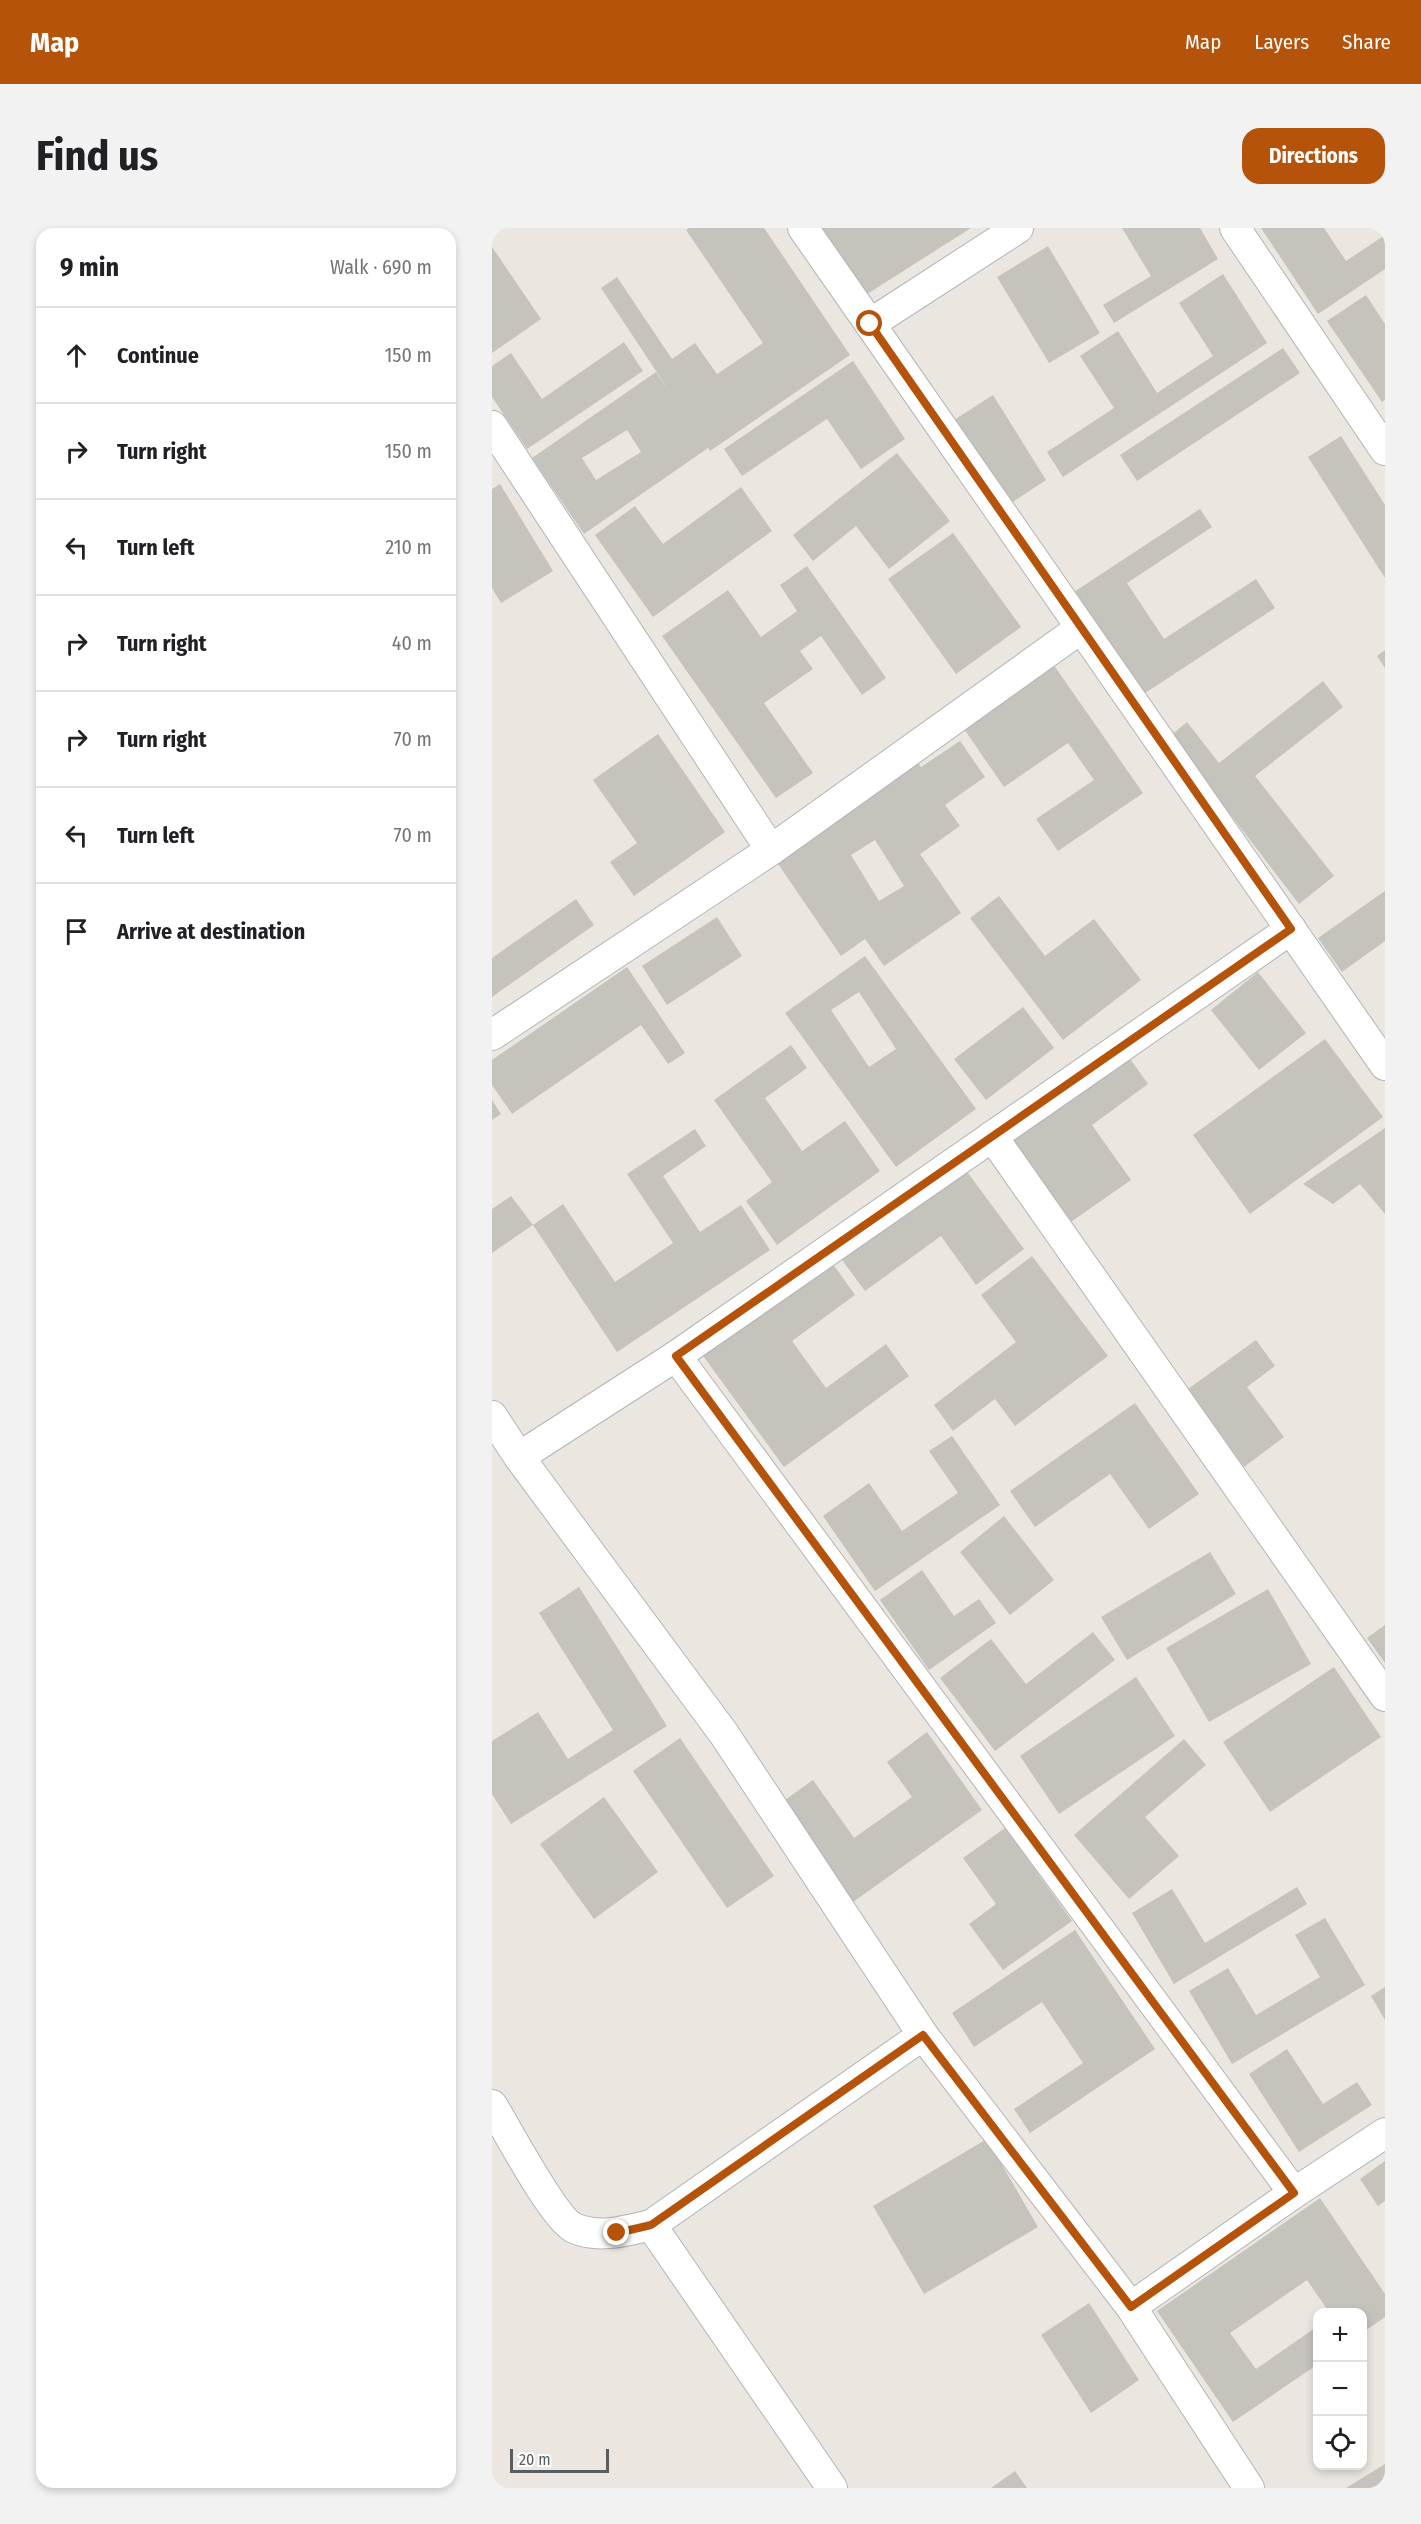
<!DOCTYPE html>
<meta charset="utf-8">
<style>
body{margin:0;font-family:"Fira Sans Condensed",sans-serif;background:#f2f2f2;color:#202124}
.controls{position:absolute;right:18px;bottom:18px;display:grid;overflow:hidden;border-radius:12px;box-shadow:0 3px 9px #0003}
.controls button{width:54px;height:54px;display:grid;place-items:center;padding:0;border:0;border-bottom:2px solid #e0e0e0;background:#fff;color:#202124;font:30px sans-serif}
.scale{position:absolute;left:18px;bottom:15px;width:99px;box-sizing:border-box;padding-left:6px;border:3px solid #595d60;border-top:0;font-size:16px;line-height:21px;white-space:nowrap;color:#595d60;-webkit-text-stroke:4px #fff;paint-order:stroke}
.stop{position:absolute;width:18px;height:18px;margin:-14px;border:4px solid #b45309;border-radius:50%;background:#fff}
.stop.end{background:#b45309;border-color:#fff;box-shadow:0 2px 6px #0008}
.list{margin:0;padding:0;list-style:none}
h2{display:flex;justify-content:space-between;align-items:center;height:78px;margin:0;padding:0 24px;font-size:26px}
h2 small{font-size:20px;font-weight:400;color:#757577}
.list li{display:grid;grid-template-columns:39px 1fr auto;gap:18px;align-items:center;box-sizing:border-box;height:96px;padding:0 24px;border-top:2px solid #e0e0e0}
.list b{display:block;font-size:22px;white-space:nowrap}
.list em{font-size:20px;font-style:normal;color:#757577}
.icon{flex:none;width:33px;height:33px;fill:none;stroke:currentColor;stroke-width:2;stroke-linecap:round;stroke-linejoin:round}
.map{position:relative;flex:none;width:893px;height:2260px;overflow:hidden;border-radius:18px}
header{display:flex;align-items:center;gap:36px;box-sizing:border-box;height:84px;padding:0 30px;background:#b45309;color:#fff}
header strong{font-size:28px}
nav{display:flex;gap:33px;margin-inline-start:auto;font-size:21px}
.intro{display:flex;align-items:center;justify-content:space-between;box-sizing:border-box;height:144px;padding:0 36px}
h1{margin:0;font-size:42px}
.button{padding:15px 27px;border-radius:18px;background:#b45309;color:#fff;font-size:21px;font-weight:700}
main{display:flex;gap:36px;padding:0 36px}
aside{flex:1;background:#fff;border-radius:18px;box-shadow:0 3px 9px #0003}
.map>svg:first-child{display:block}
.building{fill:#c6c2bc;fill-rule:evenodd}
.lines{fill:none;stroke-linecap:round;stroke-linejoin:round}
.minor-casing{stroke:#b1b4b7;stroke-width:32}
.minor{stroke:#fff;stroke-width:30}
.route{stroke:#b45309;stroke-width:8}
</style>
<header>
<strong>Map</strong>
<nav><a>Map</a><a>Layers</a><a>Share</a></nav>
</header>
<div class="intro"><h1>Find us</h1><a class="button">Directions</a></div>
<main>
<aside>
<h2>9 min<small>Walk · 690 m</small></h2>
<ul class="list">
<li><svg class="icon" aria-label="ahead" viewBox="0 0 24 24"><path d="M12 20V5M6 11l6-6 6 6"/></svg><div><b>Continue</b></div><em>150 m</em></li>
<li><svg class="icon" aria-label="right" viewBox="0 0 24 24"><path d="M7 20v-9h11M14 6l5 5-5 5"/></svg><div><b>Turn right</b></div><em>150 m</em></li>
<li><svg class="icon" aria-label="left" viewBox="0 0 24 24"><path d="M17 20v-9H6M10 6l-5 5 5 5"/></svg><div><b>Turn left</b></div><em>210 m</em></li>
<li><svg class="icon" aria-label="right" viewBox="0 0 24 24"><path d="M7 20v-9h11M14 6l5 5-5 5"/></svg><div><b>Turn right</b></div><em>40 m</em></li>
<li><svg class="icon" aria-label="right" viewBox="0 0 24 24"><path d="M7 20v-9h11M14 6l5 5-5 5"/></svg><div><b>Turn right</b></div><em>70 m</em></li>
<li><svg class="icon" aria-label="left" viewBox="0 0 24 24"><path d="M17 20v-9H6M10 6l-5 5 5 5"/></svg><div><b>Turn left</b></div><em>70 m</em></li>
<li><svg class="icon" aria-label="arrive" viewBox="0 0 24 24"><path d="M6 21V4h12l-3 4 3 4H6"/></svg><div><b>Arrive at destination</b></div></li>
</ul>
</aside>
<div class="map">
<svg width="893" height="2260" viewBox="0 0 893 2260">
<rect width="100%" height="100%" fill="#ebe7e0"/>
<g class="building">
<path d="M197,0H272L358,127L218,223L216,220L92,306L40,230L164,144L180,167L109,60L125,49L180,131L203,115L225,146L271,115L194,2ZM135,202L149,224L104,252L90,230Z"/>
<polygon points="329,0 479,0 372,68"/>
<polygon points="630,0 708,0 726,31 622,95 611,77 659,48"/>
<polygon points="769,0 832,0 854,33 893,7 893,41 826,86"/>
<polygon points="556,18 608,105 557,135 505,49"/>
<polygon points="0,19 49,91 0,125"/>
<polygon points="731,46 775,115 571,249 555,224 622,180 588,128 626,103 665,165 721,128 687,75"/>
<polygon points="874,67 893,96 893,172 890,174 835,93"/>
<polygon points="132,114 151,143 35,221 0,169 0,138 19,125 50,171"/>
<polygon points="791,120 808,145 645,253 628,227"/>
<polygon points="361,133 413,211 369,241 335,191 250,248 232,221"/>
<polygon points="501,167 554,252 516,277 462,192"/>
<polygon points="849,208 893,277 893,350 816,229"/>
<polygon points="405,225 458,293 397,341 364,298 321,333 301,307"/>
<polygon points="8,256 61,343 9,375 0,360 0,261"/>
<polygon points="249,259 280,303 161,389 103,307 143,278 171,316"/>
<polygon points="708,281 720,299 635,355 672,411 764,351 783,380 650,467 582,364"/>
<polygon points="461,305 529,399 464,446 396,351"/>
<polygon points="315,338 394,450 370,467 329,408 308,423 321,441 272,475 321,545 284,570 170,408 236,362 269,409 305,383 288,357"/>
<polygon points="893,422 893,440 885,428"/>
<polygon points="561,436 651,565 566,623 544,591 602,552 576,515 512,559 470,498"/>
<polygon points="831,453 851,479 763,548 842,648 807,676 678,508 695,494 727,535"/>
<polygon points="166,506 233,604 142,668 118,634 145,615 101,552"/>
<path d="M468,513L493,549L453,577L468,598L428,626L469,685L392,738L373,711L349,728L282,630L424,532L429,539ZM383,612L412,658L387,673L359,627Z"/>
<polygon points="893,663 893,713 850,744 826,710"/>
<polygon points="507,668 553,728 602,691 649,752 571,812 478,690"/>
<polygon points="84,671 102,697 0,769 0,730"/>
<polygon points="225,689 250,728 175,777 150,738"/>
<path d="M373,728L484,881L404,939L293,785ZM367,764L404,821L377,839L339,782Z"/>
<polygon points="135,739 193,825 176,836 149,797 20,886 0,857 0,832"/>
<polygon points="766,744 814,805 767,842 719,782"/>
<polygon points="531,779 562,820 494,872 462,831"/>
<polygon points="833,811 891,889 758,986 701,907"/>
<polygon points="299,817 315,840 273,870 310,923 353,893 388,943 285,1017 254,973 280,954 222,872"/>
<polygon points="634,825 656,856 600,897 639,952 573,998 512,912"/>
<polygon points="0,872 9,886 0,892"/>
<polygon points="893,900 893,986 868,956 841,976 811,956"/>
<polygon points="203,901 214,918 171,948 208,1004 249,977 278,1022 125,1124 41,997 71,976 123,1054 181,1015 135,946"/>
<polygon points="473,941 532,1021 484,1057 449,1008 373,1063 350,1032"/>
<polygon points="19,968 41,997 0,1025 0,981"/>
<polygon points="540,1028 616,1128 523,1198 503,1171 461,1203 442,1177 524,1114 489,1067"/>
<polygon points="338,1032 363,1067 300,1113 334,1160 394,1116 417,1148 292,1239 209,1125"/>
<polygon points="764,1112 783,1138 755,1159 792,1209 752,1239 696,1161"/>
<polygon points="643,1175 707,1266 657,1301 618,1246 543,1299 518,1263"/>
<polygon points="460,1208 508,1277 383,1363 331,1288 377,1255 410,1303 466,1265 437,1223"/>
<polygon points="512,1288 562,1352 518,1387 468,1324"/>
<polygon points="718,1324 744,1366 635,1432 609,1389"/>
<polygon points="430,1342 462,1388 487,1371 504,1395 437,1442 388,1372"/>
<polygon points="87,1359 175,1498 19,1596 0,1566 0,1513 46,1484 76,1531 121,1502 47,1385"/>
<polygon points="776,1361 819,1436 717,1494 674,1420"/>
<polygon points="893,1397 893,1435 875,1410"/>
<polygon points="601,1404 623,1432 503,1523 448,1450 499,1411 534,1456"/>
<polygon points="842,1439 889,1509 778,1584 731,1514"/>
<polygon points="644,1449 683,1508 567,1586 528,1528"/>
<polygon points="435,1504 490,1582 361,1674 290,1574 321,1552 362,1610 420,1569 395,1534"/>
<polygon points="188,1510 282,1648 235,1680 141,1543"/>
<polygon points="692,1511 714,1537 653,1589 687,1628 637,1671 582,1607"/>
<polygon points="112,1569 166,1644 102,1691 48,1616"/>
<polygon points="513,1600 580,1693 511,1742 477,1696 504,1676 471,1630"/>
<polygon points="805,1659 815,1676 682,1756 640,1685 680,1661 713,1715"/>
<polygon points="833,1690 873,1757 740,1836 697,1763 736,1740 764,1787 828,1749 803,1707"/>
<polygon points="583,1702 663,1821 538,1905 522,1881 591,1835 550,1774 482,1819 460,1785"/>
<polygon points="893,1759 893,1792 879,1768"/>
<polygon points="795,1821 831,1876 865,1854 880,1877 807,1924 757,1846"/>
<polygon points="495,1911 546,1999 432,2066 381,1978"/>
<polygon points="893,1933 893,1973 886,1978 868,1951"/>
<polygon points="828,1970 893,2066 893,2089 870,2105 870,2084 837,2084 815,2052 738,2105 764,2141 826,2098 826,2136 741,2194 665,2083"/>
<polygon points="597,2075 647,2152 599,2185 549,2107"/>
<polygon points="893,2236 893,2260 854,2260"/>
<polygon points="523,2243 535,2260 499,2260"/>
</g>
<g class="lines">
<g class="minor-casing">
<g id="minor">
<polyline points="311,0 378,96"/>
<polyline points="526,0 378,96 893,837"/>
<polyline points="743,0 893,222"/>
<polyline points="0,198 279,622"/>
<polyline points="0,807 279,622 589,400"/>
<polyline points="500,908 893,1468"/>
<polyline points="184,1128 802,1965"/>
<polyline points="0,1188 27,1229 232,1506 431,1807 639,2079 757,2260"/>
<polyline points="27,1229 184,1128 799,701"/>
<path d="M0,1877C14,1900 62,1991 82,2000C107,2011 134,2003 159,1997L431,1807"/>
<polyline points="159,1997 340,2260"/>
<polyline points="639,2079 802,1965 893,1905"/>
</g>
</g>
<use href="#minor" class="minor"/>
</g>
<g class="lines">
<polyline class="route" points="125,2005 159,1997 431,1807 639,2079 802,1965 184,1128 799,701 378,96"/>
</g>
</svg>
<div class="controls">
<button>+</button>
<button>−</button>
<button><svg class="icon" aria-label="locate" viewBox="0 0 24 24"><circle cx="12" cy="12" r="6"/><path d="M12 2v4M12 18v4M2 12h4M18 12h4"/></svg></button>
</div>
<div class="scale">20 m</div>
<div class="stop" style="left:378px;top:96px"></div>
<div class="stop end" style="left:125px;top:2005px"></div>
</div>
</main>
